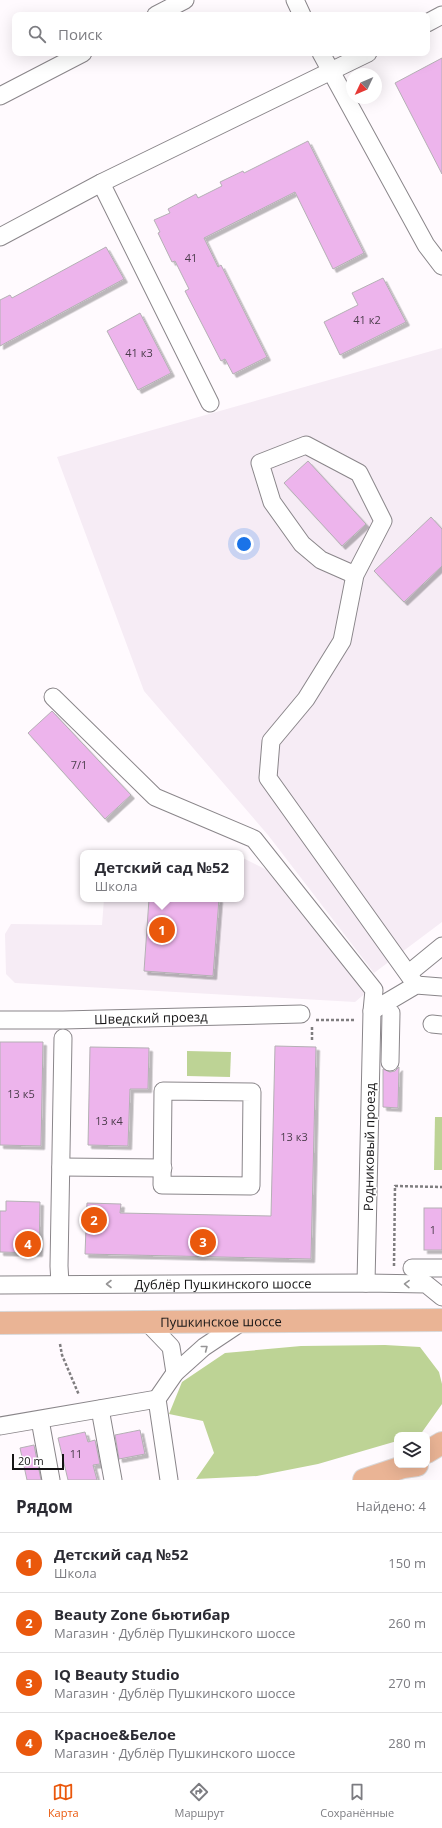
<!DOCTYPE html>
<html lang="ru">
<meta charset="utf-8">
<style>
body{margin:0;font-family:"Open Sans",sans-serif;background:#f2f2f3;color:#2b2b33}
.controls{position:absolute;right:12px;bottom:12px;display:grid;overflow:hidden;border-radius:8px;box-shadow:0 4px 16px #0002}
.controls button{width:36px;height:36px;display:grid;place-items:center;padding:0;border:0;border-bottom:1px solid #e1e1e2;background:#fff;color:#2b2b33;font:20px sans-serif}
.compass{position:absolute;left:346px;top:68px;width:36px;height:36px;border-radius:50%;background:#fff;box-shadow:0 4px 16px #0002;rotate:226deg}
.scale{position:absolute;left:12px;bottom:10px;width:52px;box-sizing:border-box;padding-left:4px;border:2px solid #151415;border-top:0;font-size:11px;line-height:14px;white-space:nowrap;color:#151415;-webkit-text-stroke:3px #fff;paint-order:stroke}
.you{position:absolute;left:244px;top:544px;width:14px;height:14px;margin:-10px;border:3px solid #fff;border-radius:50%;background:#1a73e8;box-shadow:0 0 0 6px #1a73e833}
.badge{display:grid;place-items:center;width:26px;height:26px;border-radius:50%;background:#ea580c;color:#fff;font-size:13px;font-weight:700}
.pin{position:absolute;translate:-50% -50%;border:2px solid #fff;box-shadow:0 1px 4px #0006}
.popup{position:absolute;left:80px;top:850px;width:164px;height:52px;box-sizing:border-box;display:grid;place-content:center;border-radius:8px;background:#fff;filter:drop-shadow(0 1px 3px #0005);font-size:13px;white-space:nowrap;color:#7c7c81}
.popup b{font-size:15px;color:#2b2b33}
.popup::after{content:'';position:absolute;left:50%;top:100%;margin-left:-8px;border:8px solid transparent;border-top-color:#fff}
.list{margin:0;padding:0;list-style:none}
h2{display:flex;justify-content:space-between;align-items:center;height:52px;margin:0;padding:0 16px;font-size:17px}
h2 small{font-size:13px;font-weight:400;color:#7c7c81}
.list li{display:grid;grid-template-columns:26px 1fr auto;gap:12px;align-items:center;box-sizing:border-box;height:60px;padding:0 16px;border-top:1px solid #e1e1e2}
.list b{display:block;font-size:15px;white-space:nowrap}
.list p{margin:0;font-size:13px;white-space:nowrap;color:#7c7c81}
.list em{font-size:13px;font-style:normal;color:#7c7c81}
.icon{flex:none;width:22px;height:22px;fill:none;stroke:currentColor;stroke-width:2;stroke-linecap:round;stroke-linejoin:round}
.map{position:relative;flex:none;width:442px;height:1480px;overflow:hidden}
.search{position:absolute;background:#fff;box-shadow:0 4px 16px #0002;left:12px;right:12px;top:12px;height:44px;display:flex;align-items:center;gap:10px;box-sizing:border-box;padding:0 14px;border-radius:8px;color:#7c7c81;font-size:15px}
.sheet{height:292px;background:#fff}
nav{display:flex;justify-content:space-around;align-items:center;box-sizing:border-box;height:56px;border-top:1px solid #e1e1e2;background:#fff;font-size:11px;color:#7c7c81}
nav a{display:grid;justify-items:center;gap:2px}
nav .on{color:#ea580c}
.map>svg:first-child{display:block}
.built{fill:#f6ecf5}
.green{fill:#bdd395}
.building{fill:#edb4ec;stroke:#b4b0b4;filter:url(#shadow)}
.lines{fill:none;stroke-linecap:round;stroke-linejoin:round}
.minor-casing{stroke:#8a868a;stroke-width:19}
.major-casing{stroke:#dad9da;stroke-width:24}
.path{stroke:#7f7d7f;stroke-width:2.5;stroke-dasharray:3 2;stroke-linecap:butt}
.minor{stroke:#fff;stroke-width:17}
.major{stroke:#eab495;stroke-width:22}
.oneway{stroke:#969596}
.labels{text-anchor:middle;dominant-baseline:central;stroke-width:3;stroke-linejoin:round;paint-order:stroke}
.number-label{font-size:11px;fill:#4b3c4b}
.street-label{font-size:13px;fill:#151415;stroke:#fff}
</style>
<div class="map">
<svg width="442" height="1480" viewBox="0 0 442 1480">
<defs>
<filter id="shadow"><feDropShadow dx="3.5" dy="3.5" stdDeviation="0" flood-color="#0004"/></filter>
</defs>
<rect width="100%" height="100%" fill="#fffafe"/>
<g class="built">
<polygon points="442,348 442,922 374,973 268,835 144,691 57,457"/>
<polygon points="241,857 273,873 367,992 355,1002 15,983 6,974 5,934 11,924 102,925 104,899 241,899"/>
</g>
<g class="green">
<polygon points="187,1051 231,1052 230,1077 187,1076"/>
<polygon points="435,1117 442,1117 442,1170 434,1170"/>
<polygon points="385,1345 420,1347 439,1372 442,1384 442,1404 420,1435 397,1435 397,1441 318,1464 257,1476 196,1479 214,1453 203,1421 169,1414 182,1382 225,1353 301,1346"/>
</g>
<g class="building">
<polygon points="442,58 442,174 395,83"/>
<polygon points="308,141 364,253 333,269 295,192 204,238 218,267 221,265 267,357 233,374 225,359 221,361 185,291 189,289 175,261 172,262 158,233 160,232 154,220 170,213 168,209 196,194 198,198 222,186 220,182 243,171 244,173"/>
<polygon points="106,247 124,279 0,346 0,300 10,295 12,298"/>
<polygon points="383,278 406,322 340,355 324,322 358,305 352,293"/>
<polygon points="140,313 171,373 138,390 107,331"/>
<polygon points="308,461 366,524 342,546 284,483"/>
<polygon points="431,517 442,529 442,566 404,602 374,571"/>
<polygon points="52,711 131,795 105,819 28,733"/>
<polygon points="149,899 219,899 213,976 144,971"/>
<polygon points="0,1042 43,1042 41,1146 0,1145"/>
<polygon points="275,1046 316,1047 311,1259 85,1254 87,1203 121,1204 120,1213 271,1216"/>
<polygon points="90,1047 149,1048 148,1089 130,1089 128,1146 88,1145"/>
<polygon points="399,1067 398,1108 383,1107 383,1069 390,1072 395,1071"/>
<polygon points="6,1201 40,1202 39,1253 0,1252 0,1211 6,1211"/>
<rect x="424" y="1208" width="18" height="42"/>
<polygon points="140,1430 145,1454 119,1459 115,1435"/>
<polygon points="85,1432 88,1442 95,1440 100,1464 93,1465 97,1480 68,1480 58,1438"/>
<polygon points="34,1445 41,1480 27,1480 20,1448"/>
</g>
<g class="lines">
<g class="minor-casing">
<g id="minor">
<polyline points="295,0 302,15"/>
<polyline points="156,15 185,0"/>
<polyline points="427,23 442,15"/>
<polyline points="321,53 426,245 442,266"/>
<polyline points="0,96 83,53"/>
<polyline points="101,183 210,403"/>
<polyline points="0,237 101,183 368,53"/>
<polyline points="355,575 321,560 302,544 272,502 260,463 306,445 359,473 383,521 355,575 342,641 306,699 271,741 268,778 416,985"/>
<polyline points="53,697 155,797 254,839 374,990 372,1011 366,1283"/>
<polyline points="409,973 442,946"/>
<polyline points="372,1011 416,985 442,987"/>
<path id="s1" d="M0,1020H63L301,1014"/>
<polyline points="432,1024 442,1025"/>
<polyline points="390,1062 391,1013"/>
<polygon points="163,1091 252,1092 251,1186 162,1185"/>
<polyline points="61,1167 163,1168"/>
<polyline points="412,1268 442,1268"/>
<polyline points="60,1284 59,1266 63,1038"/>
<path id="s2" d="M0,1285L366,1283L426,1284L442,1297"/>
<polyline points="147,1322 171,1347 175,1373"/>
<polyline points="100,1409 113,1480"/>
<polyline points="40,1420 51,1480"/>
<polyline points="0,1426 157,1399"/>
<polyline points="169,1480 157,1399 175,1373 204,1347 243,1321"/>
</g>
</g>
<g class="major-casing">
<g id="major">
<path id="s3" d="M0,1323L442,1320"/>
<polyline points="427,1452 442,1443"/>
<polyline points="364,1480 403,1467 417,1465"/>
</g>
</g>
<g class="path">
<polyline points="316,1020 355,1020"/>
<polyline points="312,1027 312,1041"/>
<polyline points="394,1266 395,1186 442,1187"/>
<polyline points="60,1344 62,1355 79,1395"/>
</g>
<use href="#minor" class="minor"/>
<use href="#major" class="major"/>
</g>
<defs><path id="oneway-chevron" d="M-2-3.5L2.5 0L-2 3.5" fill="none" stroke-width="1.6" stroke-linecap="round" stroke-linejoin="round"/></defs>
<g class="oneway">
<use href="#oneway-chevron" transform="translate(109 1284) rotate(180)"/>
<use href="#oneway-chevron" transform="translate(407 1284) rotate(-179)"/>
<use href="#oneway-chevron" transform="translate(205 1348) rotate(-38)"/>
</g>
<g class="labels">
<g class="number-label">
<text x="191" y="257">41</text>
<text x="367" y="319">41 к2</text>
<text x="139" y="352">41 к3</text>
<text x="79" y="764">7/1</text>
<text x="21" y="1093">13 к5</text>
<text x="109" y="1120">13 к4</text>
<text x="294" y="1136">13 к3</text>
<text x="433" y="1229">1</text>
<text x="76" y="1453">11</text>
</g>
<g class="street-label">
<text stroke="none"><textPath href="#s1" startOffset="151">Шведский проезд</textPath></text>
<text transform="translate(369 1147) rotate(-89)">Родниковый проезд</text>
<text stroke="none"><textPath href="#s2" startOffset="223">Дублёр Пушкинского шоссе</textPath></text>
<text stroke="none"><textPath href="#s3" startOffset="221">Пушкинское шоссе</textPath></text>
</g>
</g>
</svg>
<div class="controls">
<button><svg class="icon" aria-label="layers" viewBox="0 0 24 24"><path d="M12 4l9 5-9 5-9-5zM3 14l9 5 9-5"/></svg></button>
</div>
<svg class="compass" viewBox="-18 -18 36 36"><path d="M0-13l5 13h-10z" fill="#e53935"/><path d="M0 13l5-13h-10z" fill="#7c7c81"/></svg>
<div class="scale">20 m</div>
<div class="you"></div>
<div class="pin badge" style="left:162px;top:930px">1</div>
<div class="popup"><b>Детский сад №52</b>Школа</div>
<div class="pin badge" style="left:94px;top:1220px">2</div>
<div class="pin badge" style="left:203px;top:1242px">3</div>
<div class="pin badge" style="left:28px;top:1244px">4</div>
<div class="search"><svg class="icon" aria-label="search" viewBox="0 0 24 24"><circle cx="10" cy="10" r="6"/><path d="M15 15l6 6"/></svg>Поиск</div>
</div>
<section class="sheet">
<h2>Рядом<small>Найдено: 4</small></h2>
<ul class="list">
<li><span class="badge">1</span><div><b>Детский сад №52</b><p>Школа</p></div><em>150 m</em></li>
<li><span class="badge">2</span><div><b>Beauty Zone бьютибар</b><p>Магазин · Дублёр Пушкинского шоссе</p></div><em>260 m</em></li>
<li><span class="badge">3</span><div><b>IQ Beauty Studio</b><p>Магазин · Дублёр Пушкинского шоссе</p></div><em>270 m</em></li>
<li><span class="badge">4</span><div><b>Красное&amp;Белое</b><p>Магазин · Дублёр Пушкинского шоссе</p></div><em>280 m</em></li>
</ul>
</section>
<nav>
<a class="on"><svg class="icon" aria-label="map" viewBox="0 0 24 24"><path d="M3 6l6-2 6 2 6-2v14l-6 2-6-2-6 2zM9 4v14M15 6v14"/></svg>Карта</a>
<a><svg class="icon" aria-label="directions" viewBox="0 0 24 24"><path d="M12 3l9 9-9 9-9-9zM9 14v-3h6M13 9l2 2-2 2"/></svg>Маршрут</a>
<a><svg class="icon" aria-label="saved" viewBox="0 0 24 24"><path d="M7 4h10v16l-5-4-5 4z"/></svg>Сохранённые</a>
</nav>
